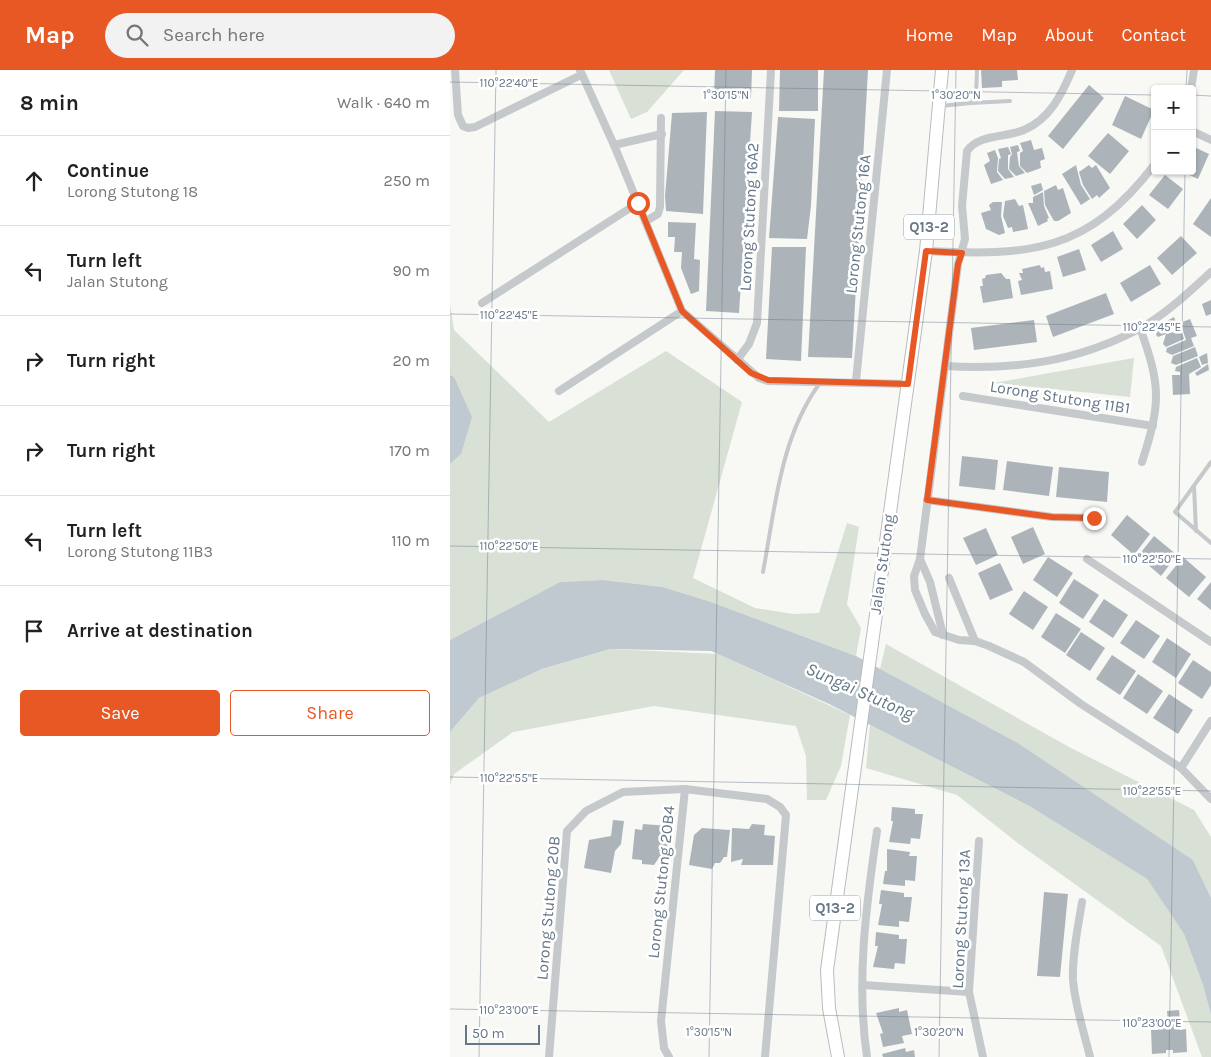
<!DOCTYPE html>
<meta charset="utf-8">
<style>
body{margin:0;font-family:Karla,sans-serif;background:#f2f2f2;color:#222}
.controls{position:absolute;right:15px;top:15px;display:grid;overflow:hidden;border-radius:5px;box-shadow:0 1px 4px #0004}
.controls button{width:45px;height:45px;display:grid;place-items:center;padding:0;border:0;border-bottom:1px solid #e0e0e0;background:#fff;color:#222;font:25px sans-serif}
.scale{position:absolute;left:15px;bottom:12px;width:75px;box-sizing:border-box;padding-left:5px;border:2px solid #667787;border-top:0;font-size:14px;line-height:18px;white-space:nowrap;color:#667787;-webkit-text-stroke:4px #fff;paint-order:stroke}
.stop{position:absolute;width:15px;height:15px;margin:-11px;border:4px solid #e85825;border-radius:50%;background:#fff}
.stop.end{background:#e85825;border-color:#fff;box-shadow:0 1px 5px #0008}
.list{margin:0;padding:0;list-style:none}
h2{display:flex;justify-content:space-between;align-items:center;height:65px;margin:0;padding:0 20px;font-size:21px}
h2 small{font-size:16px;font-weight:400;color:#767676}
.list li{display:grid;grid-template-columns:32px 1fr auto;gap:15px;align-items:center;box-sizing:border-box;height:90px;padding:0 20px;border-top:1px solid #e0e0e0}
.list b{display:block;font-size:19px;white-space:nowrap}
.list p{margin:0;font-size:16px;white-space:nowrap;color:#767676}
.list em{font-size:16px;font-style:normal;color:#767676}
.actions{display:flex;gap:10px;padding:15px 20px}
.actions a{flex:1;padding:11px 0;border:1px solid #e85825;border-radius:5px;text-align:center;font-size:18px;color:#e85825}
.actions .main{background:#e85825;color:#fff}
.icon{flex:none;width:28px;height:28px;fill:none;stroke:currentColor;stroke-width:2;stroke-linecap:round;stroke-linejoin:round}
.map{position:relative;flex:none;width:761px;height:987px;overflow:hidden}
header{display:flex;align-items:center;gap:30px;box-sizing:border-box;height:70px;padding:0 25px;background:#e85825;color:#fff}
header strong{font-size:24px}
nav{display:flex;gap:28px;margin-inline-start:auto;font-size:18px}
.search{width:350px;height:45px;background:#f2f2f2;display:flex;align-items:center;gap:12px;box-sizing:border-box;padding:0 18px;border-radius:28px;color:#767676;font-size:19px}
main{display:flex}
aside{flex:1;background:#fff}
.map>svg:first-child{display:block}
.green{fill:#d9e0d6}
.water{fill:#c0c9cf}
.building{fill:#acb4ba}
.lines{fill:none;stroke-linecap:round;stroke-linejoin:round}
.primary-casing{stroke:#b8bcc0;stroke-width:14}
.service{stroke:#c5c9cc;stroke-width:4}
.minor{stroke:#c5c9cc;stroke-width:8}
.primary{stroke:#fff;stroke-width:12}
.route{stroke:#e85825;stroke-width:6}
.ticks{fill:none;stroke:#667787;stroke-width:1;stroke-opacity:0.45}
.labels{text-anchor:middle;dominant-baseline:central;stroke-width:5;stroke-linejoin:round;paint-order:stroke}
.shield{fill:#fff;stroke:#94a0ab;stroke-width:1}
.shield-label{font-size:15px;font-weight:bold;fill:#667787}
.street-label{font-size:16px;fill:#667787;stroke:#fff}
.water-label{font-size:18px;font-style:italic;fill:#627883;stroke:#fff}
.ticks-label{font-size:12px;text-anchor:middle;fill:#667787;stroke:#fff;stroke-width:5;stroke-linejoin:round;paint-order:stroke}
</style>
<header>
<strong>Map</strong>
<div class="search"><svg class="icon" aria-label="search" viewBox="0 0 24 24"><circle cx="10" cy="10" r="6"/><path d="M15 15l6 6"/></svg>Search here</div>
<nav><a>Home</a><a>Map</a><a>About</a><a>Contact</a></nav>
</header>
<main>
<aside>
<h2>8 min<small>Walk · 640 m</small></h2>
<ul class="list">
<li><svg class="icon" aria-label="ahead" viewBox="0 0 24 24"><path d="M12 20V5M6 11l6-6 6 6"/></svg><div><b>Continue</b><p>Lorong Stutong 18</p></div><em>250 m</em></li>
<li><svg class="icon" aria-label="left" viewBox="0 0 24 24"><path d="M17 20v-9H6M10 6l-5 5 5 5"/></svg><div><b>Turn left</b><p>Jalan Stutong</p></div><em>90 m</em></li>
<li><svg class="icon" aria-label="right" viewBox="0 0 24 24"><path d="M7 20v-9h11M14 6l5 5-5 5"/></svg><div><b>Turn right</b></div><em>20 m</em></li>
<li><svg class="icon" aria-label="right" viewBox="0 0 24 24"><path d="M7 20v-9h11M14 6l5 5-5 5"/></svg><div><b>Turn right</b></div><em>170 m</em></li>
<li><svg class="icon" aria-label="left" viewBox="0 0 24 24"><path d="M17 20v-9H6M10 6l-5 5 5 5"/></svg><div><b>Turn left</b><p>Lorong Stutong 11B3</p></div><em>110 m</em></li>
<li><svg class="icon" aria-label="arrive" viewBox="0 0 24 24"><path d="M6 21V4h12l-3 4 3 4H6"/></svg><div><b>Arrive at destination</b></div></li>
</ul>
<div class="actions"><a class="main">Save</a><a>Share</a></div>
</aside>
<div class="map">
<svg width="761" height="987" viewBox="0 0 761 987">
<rect width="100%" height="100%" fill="#f8f8f5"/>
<g class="green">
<polygon points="159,0 234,0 197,42 181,49"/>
<polygon points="0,234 4,260 99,352 216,281 292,332 243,508 305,538 343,544 369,543 397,453 409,457 397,534 411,558 406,586 258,531 213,517 153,510 110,512 0,570 0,394 11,384 4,307 0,305"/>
<polygon points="684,288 680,327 544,313"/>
<polygon points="436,574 619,677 744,740 761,767 761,828 743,790 568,673 430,599"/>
<polygon points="160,579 268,584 400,645 391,696 376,730 357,730 356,686 346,656 204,636 63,662 4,704 0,715 0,662 29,628 92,599"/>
<polygon points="420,655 581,737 697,809 734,864 753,915 761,945 761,987 752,987 711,876 569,774 507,725 416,698"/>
</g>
<g class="water">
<polygon points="0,305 4,307 22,347 11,384 0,394"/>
<polygon points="153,510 213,517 258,531 406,586 568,673 743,790 761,828 761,945 753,915 734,864 697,809 581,737 379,634 261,581 160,579 92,599 29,628 0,662 0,570 110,512"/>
</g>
<g class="building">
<polygon points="265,0 302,0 301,28 264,27"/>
<polygon points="330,0 368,0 368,41 329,41"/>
<polygon points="374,0 418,0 402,288 358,287"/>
<polygon points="531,0 567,0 568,10 552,11 552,17 532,18"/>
<polygon points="639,15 654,28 613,79 598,66"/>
<polygon points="675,26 704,40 691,69 662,55"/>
<polygon points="265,41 302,42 289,243 256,241"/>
<polygon points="257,42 253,144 216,141 215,126 222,43"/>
<polygon points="328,47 365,49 361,136 357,169 319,168"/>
<polygon points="658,63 679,81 660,104 638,86"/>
<polygon points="581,70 584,80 592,78 595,89 590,91 591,98 577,103 570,96 570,83 573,81 570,73"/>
<polygon points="568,75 570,81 567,82 569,96 575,103 566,106 559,99 560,87 562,84 560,77"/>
<polygon points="742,76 759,84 748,109 731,101 742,101"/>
<polygon points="558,77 561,84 558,85 558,99 564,107 555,109 548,101 549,89 551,88 548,79"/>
<polygon points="545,80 548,88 547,102 553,110 541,114 534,95 540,91 537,83"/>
<polygon points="626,95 631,115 640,129 631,135 612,104"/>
<polygon points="639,95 642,98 646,95 660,118 649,128 647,125 642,129 633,115 629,102"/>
<polygon points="715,105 733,119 718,139 699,125"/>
<polygon points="591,113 593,120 584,125 581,116"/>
<polygon points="606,115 608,120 613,118 621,143 608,151 604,151 595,135 594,121"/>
<polygon points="593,122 594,136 599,148 597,149 598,151 588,156 578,133 583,133 583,127"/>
<polygon points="761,128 761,167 743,154"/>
<polygon points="565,129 569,136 573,135 578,159 563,162 562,157 558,158 553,146 555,131"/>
<polygon points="543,132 552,132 551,146 555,163 549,165 536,159 531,143 541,140 539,135"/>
<polygon points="692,135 706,150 687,169 673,154"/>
<polygon points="218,152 246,153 244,189 250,190 249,221 241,224 231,198 232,182 224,182 225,167 218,167"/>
<polygon points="663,161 673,179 651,192 641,175"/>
<polygon points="731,166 747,183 722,205 707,188"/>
<polygon points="322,177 356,177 351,291 316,289"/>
<polygon points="629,179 636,200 613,207 607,187"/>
<polygon points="590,195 591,198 594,197 595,202 600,201 603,219 571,225 568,211 572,210 569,203 573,203 572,199"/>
<polygon points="700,195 711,214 681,232 670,213"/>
<polygon points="551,203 556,209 560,209 563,228 533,233 530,216 533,216 532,209 535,208 536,205"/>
<polygon points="656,223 664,244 603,267 596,246"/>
<polygon points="761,230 761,244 756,246 752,234"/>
<polygon points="724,247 727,254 740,249 747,266 741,268 744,276 722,285 716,282 717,278 736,270 732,258 727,260 725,255 715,261 716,264 731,260 734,269 716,277 713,274 716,264 708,267 706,265 708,256"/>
<polygon points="584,250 587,272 524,280 521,258"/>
<polygon points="745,277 748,286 726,295 721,293 723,286"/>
<polygon points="757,283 758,293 752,295 749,287"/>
<polygon points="747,288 751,297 739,304 740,324 723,325 722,305 730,305 730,302 725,301 726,297"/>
<polygon points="758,294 759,300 747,306 745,303"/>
<polygon points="512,386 548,390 545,420 509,416"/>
<polygon points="557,391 603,397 599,426 553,420"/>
<polygon points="609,397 659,402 657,432 606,427"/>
<polygon points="677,445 700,464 684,485 661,465"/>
<polygon points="583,457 595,484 573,494 561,467"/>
<polygon points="536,458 548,485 526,495 513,468"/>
<polygon points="704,466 727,485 711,506 688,486"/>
<polygon points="598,487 623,503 607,527 583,510"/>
<polygon points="733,487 756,507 739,527 716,508"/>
<polygon points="550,493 563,520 540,530 528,503"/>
<polygon points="624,509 649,525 633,549 609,533"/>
<polygon points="761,512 761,540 747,529"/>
<polygon points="574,521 598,537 583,560 559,544"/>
<polygon points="654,529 678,545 663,568 639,552"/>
<polygon points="606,543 631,559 615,583 591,567"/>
<polygon points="686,550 710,566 694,589 670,573"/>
<polygon points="631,562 655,578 640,601 616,585"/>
<polygon points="717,568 741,584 726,608 702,592"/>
<polygon points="662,585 686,601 670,625 646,609"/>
<polygon points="743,590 761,602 761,615 752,629 728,613"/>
<polygon points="688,604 713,621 697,644 673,628"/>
<polygon points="719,624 743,640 728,664 703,648"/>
<polygon points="442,737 465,739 465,744 473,744 470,769 461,768 460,774 439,772 443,751 441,751"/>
<polygon points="163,750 174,751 171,774 165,781 161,803 134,798 139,770 161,766"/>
<polygon points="193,754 219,756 216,786 210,786 204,795 192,794 192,790 182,789 185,759 192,760"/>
<polygon points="302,754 315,755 314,765 325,766 323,795 291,795 293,789 281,792 282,758 299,759"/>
<polygon points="252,758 280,760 277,787 274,787 270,793 265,793 262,799 239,795 244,765"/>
<polygon points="437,779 460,782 459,786 467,786 465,811 455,810 455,816 433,814 435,801 437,801"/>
<polygon points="431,820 454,823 454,827 462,827 459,852 449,851 449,857 428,855 432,834 429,834"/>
<polygon points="594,822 618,824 610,907 587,906"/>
<polygon points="426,862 449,865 449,869 457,869 455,894 445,893 444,899 423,897 428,876 425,876"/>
<polygon points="449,938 449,942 457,940 462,964 452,966 454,973 433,977 430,964 433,963 426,943"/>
<polygon points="729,940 730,951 718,952 717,941"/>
<polygon points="730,952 730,960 736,959 737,982 723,983 723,980 716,980 716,983 702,984 701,960 708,960 708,953"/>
<polygon points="455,978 456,982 464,980 465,987 433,987 432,984"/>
</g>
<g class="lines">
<g class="primary-casing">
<polyline id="primary" points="388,987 379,938 377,900 476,181 492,0"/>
</g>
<g class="service">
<polyline points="521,33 560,31"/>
<polyline points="490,36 521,33 526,26 527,0"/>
<polyline points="761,392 725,442 761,473"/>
<polyline points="744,416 746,461"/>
<path d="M313,502C325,439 330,367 370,313"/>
</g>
<g class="minor">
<polyline points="5,0 8,45 13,56 18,58 25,57 131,5"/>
<polyline points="130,0 164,75 232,241 309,308 318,311 458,314"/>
<path d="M622,0C612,24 600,49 574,60C555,68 529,64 517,81L512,136L515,169L508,194L470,489L464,506L465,520L475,544L485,562L509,570L525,571L539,576L574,592L631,634L731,698L761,729"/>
<polyline points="741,19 744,0"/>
<polyline points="742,61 761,70"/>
<polyline points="164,75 212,64"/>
<polyline points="196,151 208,144 210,137 211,48"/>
<path d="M476,181C580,186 637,183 705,94"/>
<polyline points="32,233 188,133"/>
<path d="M690,258C711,316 711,333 692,392"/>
<polyline points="287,290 299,274 307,253 321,0"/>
<path d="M495,296C565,300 626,292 689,259C715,245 739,222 761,202"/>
<polyline points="406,311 437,0"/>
<polyline points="109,321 232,241"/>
<polyline points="513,326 703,356"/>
<polyline points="477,430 602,447 644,448"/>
<polyline points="470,489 480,512 493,565"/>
<polyline points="637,489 761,572"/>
<polyline points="499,508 525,571"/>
<polyline points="731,698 761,651"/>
<polyline points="529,771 519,922 533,987"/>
<path d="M632,832C628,858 622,884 623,910C625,936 634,962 640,987"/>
<polyline points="413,915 519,922"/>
<polyline points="99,987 117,761 136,741 173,722 235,719 317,729 330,737 336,745 315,987"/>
<polyline points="219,987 214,978 211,951 235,719"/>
<path d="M417,987C406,912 416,836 427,761"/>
</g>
<use href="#primary" class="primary"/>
</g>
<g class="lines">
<polyline class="route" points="188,133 232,241 301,303 318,310 458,314 476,181 512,183 508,194 477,430 602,447 644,448"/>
</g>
<path class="ticks" d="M0,12L705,25M736,19L737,0M742,25L761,26M0,244L761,257M0,476L761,489M0,707L761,721M0,939L761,952M29,987L46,0M259,987L276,0M489,987L506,0M719,987L735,101"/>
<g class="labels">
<g class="shield">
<rect x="454" y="144.5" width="50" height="25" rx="4"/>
<rect x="360" y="825.5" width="50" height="25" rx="4"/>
</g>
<g class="shield-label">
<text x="479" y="157">Q13-2</text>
<text x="385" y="838">Q13-2</text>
</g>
<g class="street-label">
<text transform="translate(299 147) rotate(-87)">Lorong Stutong 16A2</text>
<text transform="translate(408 154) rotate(-84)">Lorong Stutong 16A</text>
<text transform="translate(610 327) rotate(9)">Lorong Stutong 11B1</text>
<text transform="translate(432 494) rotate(-82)">Jalan Stutong</text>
<text transform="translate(211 812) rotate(-84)">Lorong Stutong 20B4</text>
<text transform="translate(98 838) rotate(-85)">Lorong Stutong 20B</text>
<text transform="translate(511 849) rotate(-87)">Lorong Stutong 13A</text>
</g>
<g class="water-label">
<text transform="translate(410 621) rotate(24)">Sungai Stutong</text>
</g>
</g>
<g class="ticks-label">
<text x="59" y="17">110°22'40"E</text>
<text x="276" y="29">1°30'15"N</text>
<text x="506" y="29">1°30'20"N</text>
<text x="59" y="249">110°22'45"E</text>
<text x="702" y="261">110°22'45"E</text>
<text x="59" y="480">110°22'50"E</text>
<text x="702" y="493">110°22'50"E</text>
<text x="59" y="712">110°22'55"E</text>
<text x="702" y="725">110°22'55"E</text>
<text x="59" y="944">110°23'00"E</text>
<text x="702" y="957">110°23'00"E</text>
<text x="259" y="966">1°30'15"N</text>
<text x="489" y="966">1°30'20"N</text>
</g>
</svg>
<div class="controls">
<button>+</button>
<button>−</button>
</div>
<div class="scale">50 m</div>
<div class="stop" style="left:188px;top:133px"></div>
<div class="stop end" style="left:644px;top:448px"></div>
</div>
</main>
